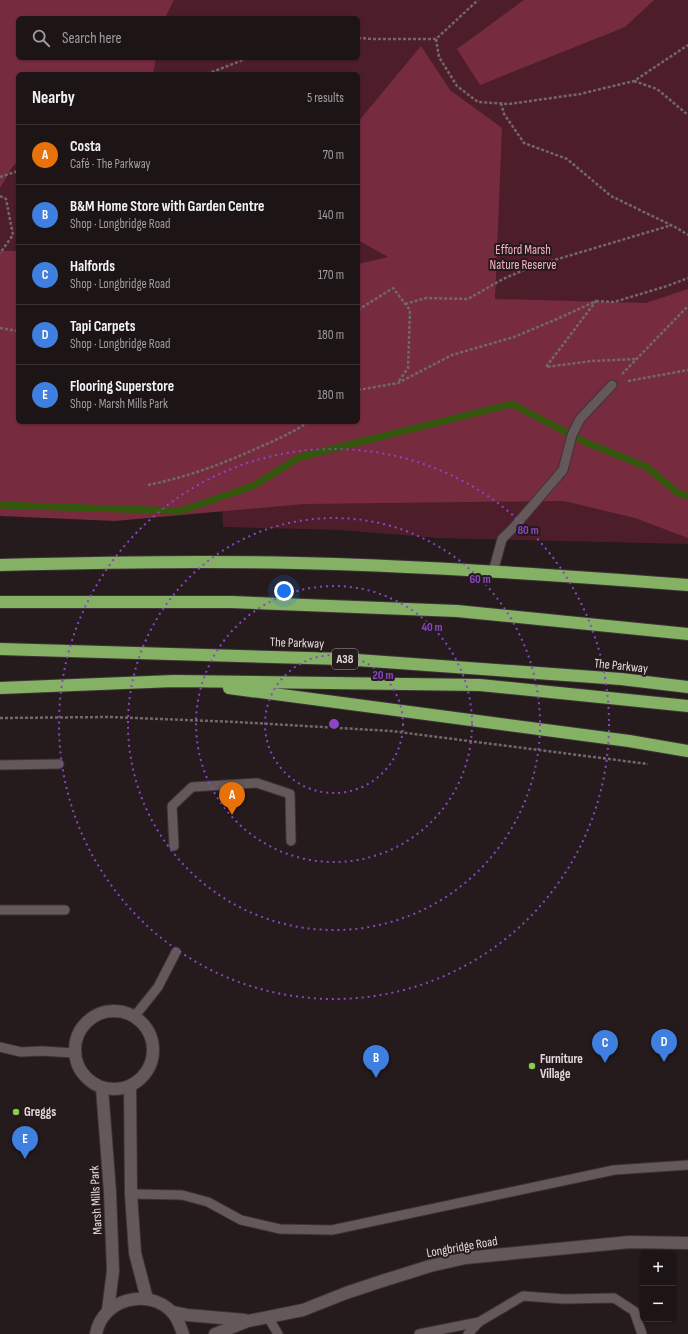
<!DOCTYPE html>
<meta charset="utf-8">
<style>
body{margin:0;font-family:"Sofia Sans Condensed",sans-serif;background:#251d1e;color:#f1f3f6}
.controls{position:absolute;right:12px;bottom:12px;display:grid;overflow:hidden;border-radius:6px;box-shadow:0 1px 3px #0004}
.controls button{width:36px;height:36px;display:grid;place-items:center;padding:0;border:0;border-bottom:1px solid #3a3334;background:#1c1415;color:#f1f3f6;font:20px sans-serif}
.you{position:absolute;left:284px;top:591px;width:14px;height:14px;margin:-10px;border:3px solid #fff;border-radius:50%;background:#1a73e8;box-shadow:0 0 0 6px #1a73e833}
.badge{display:grid;place-items:center;width:26px;height:26px;border-radius:50%;background:#ea580c;color:#fff;font-size:13px;font-weight:700}
.pin{position:absolute;translate:-50% -33px;filter:drop-shadow(0 1px 2px #0008)}
.pin::after{content:'';position:absolute;top:21px;width:14px;height:12px;background:inherit;clip-path:polygon(0 0,100% 0,50% 100%)}
.list{margin:0;padding:0;list-style:none}
h2{display:flex;justify-content:space-between;align-items:center;height:52px;margin:0;padding:0 16px;font-size:17px}
h2 small{font-size:13px;font-weight:400;color:#a09ea0}
.list li{display:grid;grid-template-columns:26px 1fr auto;gap:12px;align-items:center;box-sizing:border-box;height:60px;padding:0 16px;border-top:1px solid #3a3334}
.list b{display:block;font-size:15px;white-space:nowrap}
.list p{margin:0;font-size:13px;white-space:nowrap;color:#a09ea0}
.list em{font-size:13px;font-style:normal;color:#a09ea0}
.icon{flex:none;width:22px;height:22px;fill:none;stroke:currentColor;stroke-width:2;stroke-linecap:round;stroke-linejoin:round}
.map{position:relative;flex:none;width:688px;height:1334px;overflow:hidden}
.search{position:absolute;background:#1c1415;box-shadow:0 1px 3px #0004;left:16px;top:16px;width:344px;height:44px;display:flex;align-items:center;gap:10px;box-sizing:border-box;padding:0 14px;border-radius:6px;color:#a09ea0;font-size:15px}
.panel{position:absolute;background:#1c1415;box-shadow:0 1px 3px #0004;left:16px;top:72px;width:344px;height:352px;border-radius:6px}
.map>svg:first-child{display:block}
.green{fill:#4d1e2a}
.forest{fill:#772b3f}
.lines{fill:none;stroke-linecap:round;stroke-linejoin:round}
.stream{stroke:#32570d;stroke-width:7}
.lane-casing{stroke:#3c3436;stroke-width:11}
.street-casing{stroke:#3c3436;stroke-width:14}
.highway-casing{stroke:#3c3436;stroke-width:14}
.path{stroke:#71686a;stroke-width:2.5;stroke-dasharray:3 2;stroke-linecap:butt}
.lane{stroke:#65585a;stroke-width:9}
.street{stroke:#65585a;stroke-width:12}
.highway{stroke:#85b165;stroke-width:12}
.ring{fill:none;stroke:#8a46c3;stroke-width:2;stroke-dasharray:2 4}
.poi-dot{fill:#87cf4a;stroke:#251a1c;stroke-width:1.5}
.labels{text-anchor:middle;dominant-baseline:central;stroke-width:4;stroke-linejoin:round;paint-order:stroke}
.shield{fill:#251a1c;stroke:#a9a0a2;stroke-width:1}
.shield-label{font-size:12px;font-weight:bold;fill:#e2dadc}
.park-label{font-size:13px;fill:#f8b3c0;stroke:#251a1c}
.street-label{font-size:13px;fill:#e2dadc;stroke:#251a1c}
.poi-label{font-size:13px;font-weight:bold;fill:#e2dadc;stroke:#251a1c;text-anchor:start}
.centre{fill:#8a46c3;stroke:#251a1c;stroke-width:2}
.ring-label{font-size:12px;text-anchor:middle;font-weight:bold;fill:#8a46c3;stroke:#251a1c;stroke-width:4;stroke-linejoin:round;paint-order:stroke}
</style>
<div class="map">
<svg width="688" height="1334" viewBox="0 0 688 1334">
<rect width="100%" height="100%" fill="#251a1c"/>
<polygon class="green" points="174,0 688,0 688,544 438,538 341,530 223,527 221,483 0,471 0,93 18,86 18,422 358,422 358,74 47,74 86,58 358,58 358,18 165,18"/>
<g class="forest">
<polygon points="0,0 174,0 165,18 18,18 18,58 156,58 153,74 18,74 18,162 13,166 0,188"/>
<polygon points="524,0 654,0 625,27 480,85 457,49"/>
<polygon points="421,46 450,90 502,128 495,299 646,303 688,289 688,538 635,518 564,501 304,504 115,521 0,516 0,251 18,251 18,422 358,422 358,264 388,257 358,240 358,122"/>
</g>
<g class="lines">
<polyline class="stream" points="0,505 180,511 253,486 300,457 512,404 585,442 647,467 678,493 688,496"/>
<g class="lane-casing">
<g id="lane">
<polyline points="493,572 502,539 514,527 563,470 572,435 580,419 612,385"/>
<polyline points="0,765 59,764"/>
<polyline points="174,846 172,806 192,787 257,783 290,794 291,841"/>
<polyline points="0,910 65,910"/>
<polyline points="134,1017 158,987 176,952"/>
<polyline points="0,1047 21,1052 42,1051 74,1053"/>
<polyline points="131,1194 182,1195 208,1202 241,1220 280,1229 332,1230 614,1170 688,1165"/>
<polyline points="268,1317 278,1334"/>
<polyline points="419,1334 479,1322 523,1296 564,1299 614,1298 634,1311 642,1334"/>
<polyline points="468,1334 479,1322"/>
</g>
</g>
<g class="street-casing">
<g id="street">
<circle cx="114" cy="1050" r="39"/>
<polyline points="130,1086 131,1194 135,1253 147,1299"/>
<polyline points="102,1088 110,1192 113,1271 108,1310"/>
<polyline points="172,1312 187,1315 245,1320"/>
<path d="M96,1334C102,1299 148,1287 172,1312C178,1318 180,1326 183,1334"/>
<polyline points="215,1334 248,1321 303,1310 346,1293 382,1281 430,1266 465,1258 630,1242 688,1243"/>
</g>
</g>
<g class="highway-casing">
<g id="highway">
<path d="M0,565C112,562 224,560 336,564C453,568 571,576 688,585"/>
<polyline points="0,602 232,602 457,611 688,634"/>
<polyline points="0,649 343,659 621,679 688,687"/>
<polyline points="0,688 174,681 480,685 688,706"/>
<polyline points="229,688 629,741 688,751"/>
</g>
</g>
<g class="path">
<polyline points="358,38 373,39 436,39 478,0"/>
<polyline points="436,39 439,57 457,86 478,102 509,104 580,94 634,81 688,45"/>
<polyline points="207,74 248,58"/>
<polyline points="634,81 657,89 688,115"/>
<polyline points="501,103 504,114 524,143 567,159 611,196 677,228 688,235"/>
<polyline points="0,177 18,171"/>
<polyline points="0,196 6,199 13,235 0,253"/>
<polyline points="596,301 614,302 667,286 688,278"/>
<polyline points="405,304 426,298 468,299 503,279 531,267 672,225"/>
<polyline points="358,310 393,288 410,310 408,368 399,381"/>
<polyline points="0,328 18,331"/>
<polyline points="622,374 688,306"/>
<polyline points="628,381 688,370"/>
<polyline points="358,390 398,383 452,355 514,337 557,319 596,301 546,367 592,361 636,359"/>
<path d="M148,485C188,477 225,463 262,446C278,439 294,432 308,422"/>
<polyline points="0,718 110,717 237,722 391,731 648,764"/>
</g>
<use href="#lane" class="lane"/>
<use href="#street" class="street"/>
<use href="#highway" class="highway"/>
</g>
<g class="ring">
<circle cx="334" cy="724" r="69"/>
<circle cx="334" cy="724" r="138"/>
<circle cx="334" cy="724" r="206"/>
<circle cx="334" cy="724" r="275"/>
</g>
<g class="poi-dot">
<circle cx="532" cy="1066" r="4"/>
<circle cx="16" cy="1112" r="4"/>
</g>
<g class="labels">
<rect class="shield" x="332" y="649" width="26" height="20" rx="3"/>
<g class="shield-label">
<text x="345" y="659">A38</text>
</g>
<g class="park-label">
<text x="523" y="250">Efford Marsh<tspan x="523" dy="15">Nature Reserve</tspan></text>
</g>
<g class="street-label">
<text transform="translate(297 643) rotate(2)">The Parkway</text>
<text transform="translate(621 666) rotate(6)">The Parkway</text>
<text transform="translate(96 1200) rotate(-93)">Marsh Mills Park</text>
<text transform="translate(462 1247) rotate(-10)">Longbridge Road</text>
</g>
<g class="poi-label">
<text x="540" y="1059">Furniture<tspan x="540" dy="15">Village</tspan></text>
<text x="24" y="1112">Greggs</text>
</g>
</g>
<circle cx="334" cy="724" r="6" class="centre"/>
<g class="ring-label">
<text x="528" y="534">80 m</text>
<text x="480" y="583">60 m</text>
<text x="432" y="631">40 m</text>
<text x="383" y="679">20 m</text>
</g>
</svg>
<div class="controls">
<button>+</button>
<button>−</button>
</div>
<div class="you"></div>
<div class="pin badge" style="left:232px;top:815px;background:#e8710a">A</div>
<div class="pin badge" style="left:376px;top:1078px;background:#3f7fe0">B</div>
<div class="pin badge" style="left:605px;top:1063px;background:#3f7fe0">C</div>
<div class="pin badge" style="left:664px;top:1062px;background:#3f7fe0">D</div>
<div class="pin badge" style="left:25px;top:1159px;background:#3f7fe0">E</div>
<div class="search"><svg class="icon" aria-label="search" viewBox="0 0 24 24"><circle cx="10" cy="10" r="6"/><path d="M15 15l6 6"/></svg>Search here</div>
<section class="panel">
<h2>Nearby<small>5 results</small></h2>
<ul class="list">
<li><span class="badge" style="background:#e8710a">A</span><div><b>Costa</b><p>Café · The Parkway</p></div><em>70 m</em></li>
<li><span class="badge" style="background:#3f7fe0">B</span><div><b>B&amp;M Home Store with Garden Centre</b><p>Shop · Longbridge Road</p></div><em>140 m</em></li>
<li><span class="badge" style="background:#3f7fe0">C</span><div><b>Halfords</b><p>Shop · Longbridge Road</p></div><em>170 m</em></li>
<li><span class="badge" style="background:#3f7fe0">D</span><div><b>Tapi Carpets</b><p>Shop · Longbridge Road</p></div><em>180 m</em></li>
<li><span class="badge" style="background:#3f7fe0">E</span><div><b>Flooring Superstore</b><p>Shop · Marsh Mills Park</p></div><em>180 m</em></li>
</ul>
</section>
</div>
